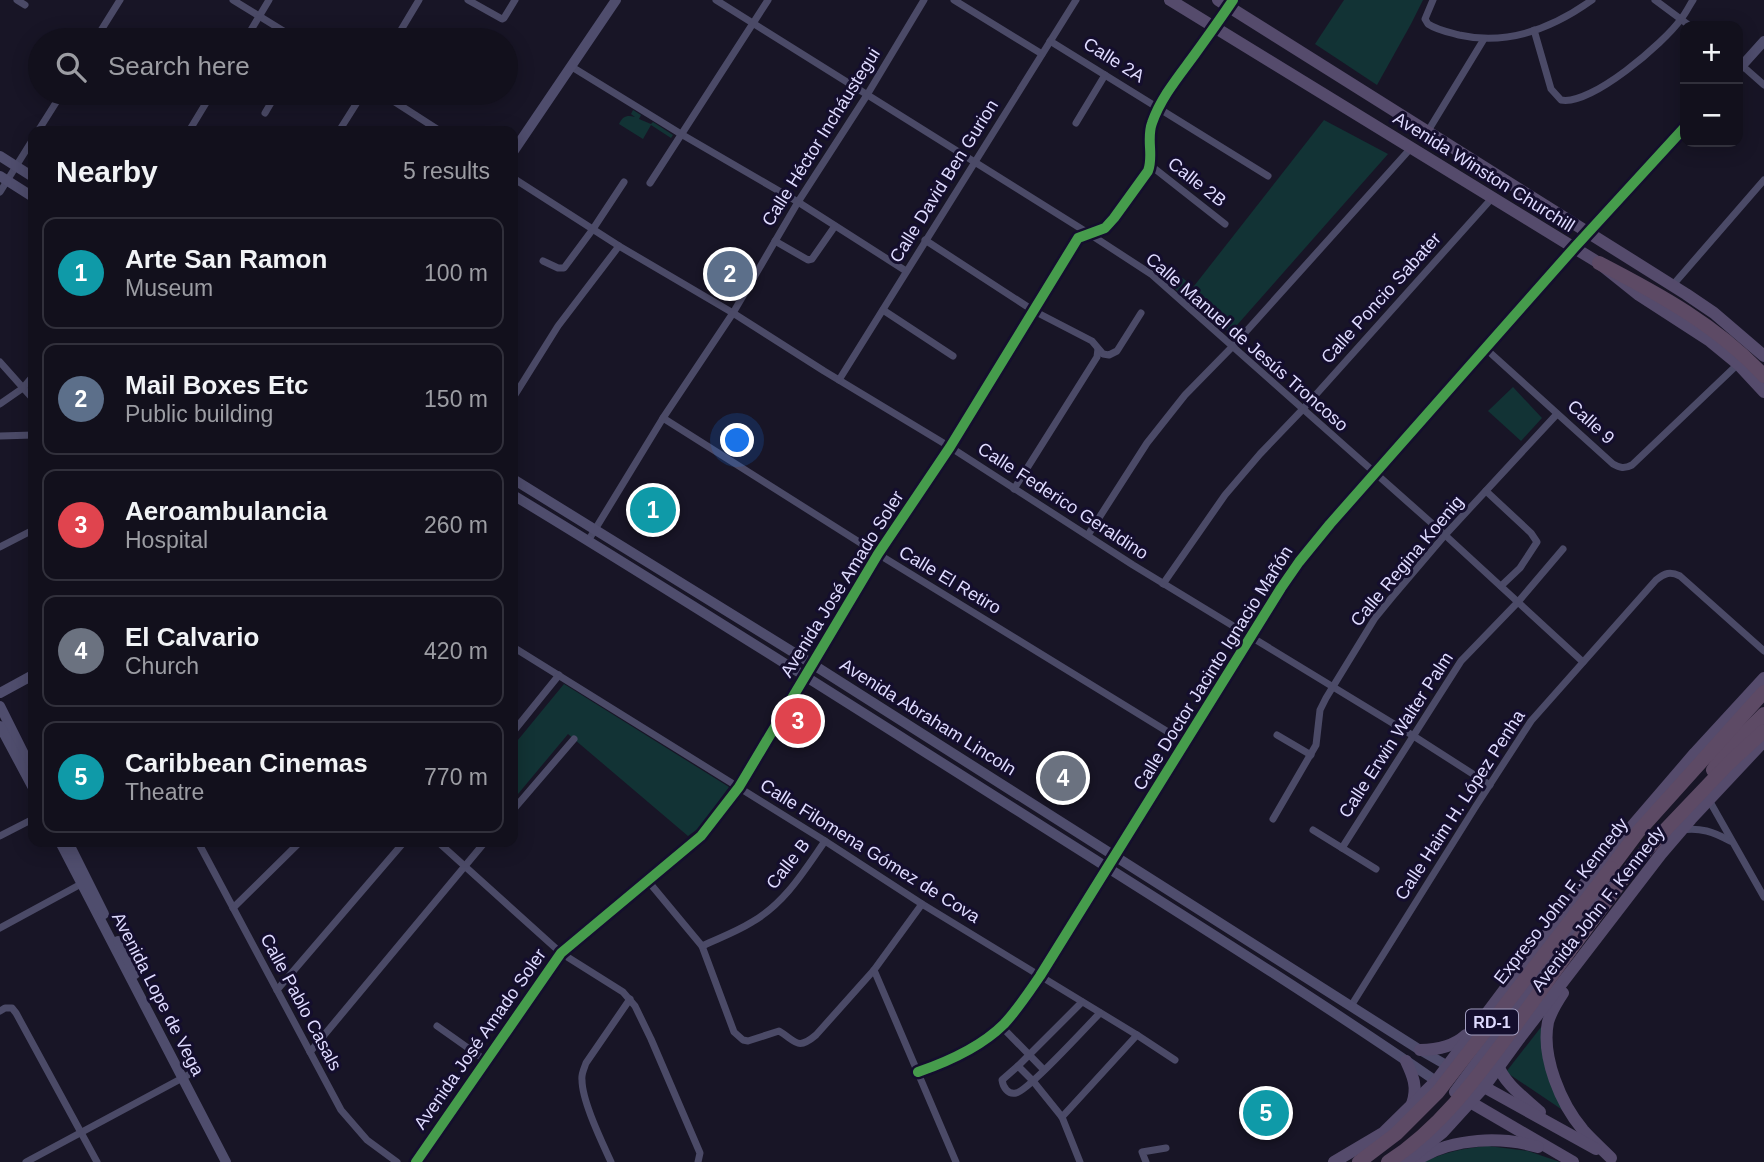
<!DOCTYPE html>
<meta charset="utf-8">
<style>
body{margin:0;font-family:Helvetica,sans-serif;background:#1f1e29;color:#f1f3f6}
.controls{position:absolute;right:21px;top:21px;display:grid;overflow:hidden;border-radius:14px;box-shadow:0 4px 18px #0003}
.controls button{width:63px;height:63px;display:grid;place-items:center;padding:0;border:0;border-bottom:2px solid #31303b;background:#12101c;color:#f1f3f6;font:35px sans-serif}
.you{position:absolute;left:738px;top:441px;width:24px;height:24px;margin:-18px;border:5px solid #fff;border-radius:50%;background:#1a73e8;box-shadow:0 0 0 10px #1a73e833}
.badge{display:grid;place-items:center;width:46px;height:46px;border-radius:50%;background:#7c3aed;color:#fff;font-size:23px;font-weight:700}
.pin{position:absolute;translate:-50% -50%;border:4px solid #fff;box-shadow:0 2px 7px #0006}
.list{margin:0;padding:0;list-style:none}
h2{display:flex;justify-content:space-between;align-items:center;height:91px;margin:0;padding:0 28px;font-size:30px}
h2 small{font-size:23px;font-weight:400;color:#9c9da3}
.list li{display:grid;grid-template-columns:46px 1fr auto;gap:21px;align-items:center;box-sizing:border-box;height:112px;margin:0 14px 14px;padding:0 14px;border:2px solid #31303b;border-radius:14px}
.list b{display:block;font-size:26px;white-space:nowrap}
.list p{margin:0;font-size:23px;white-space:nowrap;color:#9c9da3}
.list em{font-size:23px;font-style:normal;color:#9c9da3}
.icon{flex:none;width:38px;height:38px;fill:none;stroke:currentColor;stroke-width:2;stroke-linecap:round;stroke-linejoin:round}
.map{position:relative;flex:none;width:1764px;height:1162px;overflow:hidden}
.search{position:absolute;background:#12101c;box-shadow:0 4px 18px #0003;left:28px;top:28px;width:490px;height:77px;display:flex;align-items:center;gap:18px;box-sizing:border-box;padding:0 24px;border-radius:38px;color:#9c9da3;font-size:26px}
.panel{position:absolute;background:#12101c;box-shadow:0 4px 18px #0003;left:28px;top:126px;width:490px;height:721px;border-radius:14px}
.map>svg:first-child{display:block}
.green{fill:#123335}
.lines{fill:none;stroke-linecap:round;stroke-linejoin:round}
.street{stroke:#4b4a67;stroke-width:7}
.secondary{stroke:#4f4d6d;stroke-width:10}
.primary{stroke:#554b6c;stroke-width:12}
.highway{stroke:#5d4a65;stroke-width:14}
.highway-bridge{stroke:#5d4a65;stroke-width:14}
.cycleway-casing{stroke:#140e2d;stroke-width:15}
.cycleway{stroke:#469c4c;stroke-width:10}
.labels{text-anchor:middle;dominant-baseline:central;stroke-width:6;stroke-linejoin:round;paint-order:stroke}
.shield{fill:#140e2d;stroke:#a29ec0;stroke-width:2}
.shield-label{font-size:16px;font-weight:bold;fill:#dfdbff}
.street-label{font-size:18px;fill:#dfdbff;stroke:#140e2d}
</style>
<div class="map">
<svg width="1764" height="1162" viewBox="0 0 1764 1162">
<rect width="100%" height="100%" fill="#181526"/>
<g class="green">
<polygon points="1344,0 1423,0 1411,24 1377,85 1315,44"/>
<path d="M633,110L641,115L639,119L651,124L653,122L673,135L671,138L651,125L643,139L619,124C623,116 627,115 635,117L631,114Z"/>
<polygon points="1324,120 1388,154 1230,333 1187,295"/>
<polygon points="1168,266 1190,284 1181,294 1159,276"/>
<polygon points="1513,387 1542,418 1521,441 1488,411"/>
<polygon points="564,684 729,787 699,828 688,836 568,734 513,800 513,746"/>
<polygon points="1545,1022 1564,1111 1506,1072"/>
<path d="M1488,1146L1528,1151L1560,1162H1424C1445,1152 1465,1148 1488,1146Z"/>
</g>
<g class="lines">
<g class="street">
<polyline points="17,0 25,5"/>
<polyline points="233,0 298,40"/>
<polyline points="468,0 502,19 504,18 515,0"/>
<polyline points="716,0 1088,233 1151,274 1445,535 1583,662"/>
<polyline points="954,0 1042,54"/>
<path d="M1433,0L1425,19L1428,24C1437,30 1448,32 1459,35C1507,46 1553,28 1592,0"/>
<polyline points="1655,0 1690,26"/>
<path d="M1534,30L1551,89L1561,100C1591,106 1664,43 1681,19C1686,13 1689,6 1693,0"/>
<polyline points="95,40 120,0"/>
<polyline points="245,40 269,0"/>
<polyline points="395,40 419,0"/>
<polyline points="1050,41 1268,176"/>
<polyline points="1738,62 1764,85"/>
<polyline points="572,67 681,134 798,202 906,271"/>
<polyline points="381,93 440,131"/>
<polyline points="265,113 275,96 274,93"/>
<polyline points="1076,123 1105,75"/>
<polyline points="38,131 62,93"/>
<polyline points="189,131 212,93"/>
<polyline points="339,131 363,93"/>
<polyline points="1428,131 1484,39"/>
<polyline points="1150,165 1225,224"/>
<polyline points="513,178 619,246 733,313 824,371 950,447 1133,565 1412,735 1490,785"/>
<polyline points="650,183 768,0"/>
<polyline points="0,192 33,139"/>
<polyline points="925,240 1034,311 1092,341 1103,354 1109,355 1117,351 1141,313"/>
<polyline points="775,241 808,260 812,259 835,226"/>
<polyline points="543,261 558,268 564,268 593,229 624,182"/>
<polyline points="1672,286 1764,180"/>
<polyline points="883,310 953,356"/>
<path d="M1486,349L1613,464C1620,468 1624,469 1632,465L1738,364"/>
<polyline points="0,362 33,399"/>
<polyline points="839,380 1076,0"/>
<polyline points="513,398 558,326 619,246"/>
<polyline points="0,404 23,388 33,376"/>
<polyline points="663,418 878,554 1186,743"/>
<polyline points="0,436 33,435"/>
<polyline points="1014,489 1097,357 1098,349"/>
<polyline points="1486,491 1531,533 1537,542 1520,568 1501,586"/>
<polyline points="1088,535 1147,443 1185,395 1233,346 1411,148"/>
<polyline points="588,541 663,418 733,313 798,202 867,95 924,0"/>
<polyline points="0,547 33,530"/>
<polyline points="1163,584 1225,495 1260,454 1303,409 1493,197"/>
<polyline points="513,647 825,841 922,904 1137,1035 1175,1060"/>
<polyline points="513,732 559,675"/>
<polyline points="1277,735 1311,755"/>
<polyline points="1709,800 1764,897"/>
<polyline points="513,810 574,739"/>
<polyline points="1273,819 1316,745 1320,710 1326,698 1375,618 1393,596 1445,535 1557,414"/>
<polyline points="1313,830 1376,869"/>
<path d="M1681,830C1700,827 1714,832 1730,841"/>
<polyline points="0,836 33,819"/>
<polyline points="198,842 341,1110 367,1140 397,1162"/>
<polyline points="438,842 561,953 623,992 635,1006 651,1039 700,1153 698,1162"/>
<polyline points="1342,848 1461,661 1518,602 1563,549"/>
<path d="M648,881L702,946L734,1032L743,1040L748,1041L779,1031C796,1041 797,1051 816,1035L874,970L922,904"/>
<polyline points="233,908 300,842"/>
<polyline points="0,928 81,884"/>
<path d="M702,946C719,938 736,932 752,922C785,903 804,871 825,841"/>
<polyline points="874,970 956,1162"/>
<polyline points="277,990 404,842"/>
<path d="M1351,1006L1476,806L1531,721L1656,580C1665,573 1670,571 1680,576L1764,651"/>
<polyline points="0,1011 5,1008 12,1008 16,1013 97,1162"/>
<polyline points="437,1026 485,1060"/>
<polyline points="1001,1026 1044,1070"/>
<polyline points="310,1052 485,842"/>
<path d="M1018,1066L1002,1080C1003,1087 1008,1095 1016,1093C1028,1091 1087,1026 1100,1013"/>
<polyline points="918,1072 967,1049 1003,1025 1016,1010 1040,976 1108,868"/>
<polyline points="1062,1117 1137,1035"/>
<polyline points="26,1162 188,1075"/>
<path d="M416,1162L561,953L701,836L739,787L878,554L950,447L1078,238L1105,228L1114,218L1148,171C1154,156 1146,139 1152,123C1161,97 1179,76 1195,54C1208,36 1221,18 1233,0"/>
<path d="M611,1162C602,1142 582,1101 582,1080C581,1074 584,1069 586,1063L630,999"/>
<polyline points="1080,1162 1062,1117 1033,1081 1018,1066 1082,1002"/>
<polyline points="1146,1162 1142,1152 1166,1148"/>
</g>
<g class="secondary">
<polyline points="1738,70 1764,41"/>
<polyline points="513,152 616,0"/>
<polyline points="0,156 33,177"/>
<polyline points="0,176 33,197"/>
<polyline points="513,479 809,662 1420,1050 1448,1066"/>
<path d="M513,495C685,599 855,708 1026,816C1163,903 1302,989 1436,1081"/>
<polyline points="0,693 33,675"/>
<polyline points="0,706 33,772"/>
<polyline points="0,726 33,788"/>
<polyline points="60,842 226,1162"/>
<polyline points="68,842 104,914"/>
<polyline points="1112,861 1281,588 1299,562 1330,524 1574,248 1685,127"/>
<polyline points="118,941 135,974"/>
</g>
<g class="primary">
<polyline points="1170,0 1599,263 1639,295 1710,341 1738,364 1764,392"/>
<polyline points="1218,0 1686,294 1714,313 1764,356"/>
<path d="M1563,993C1557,1002 1551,1012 1548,1022C1541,1057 1561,1104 1583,1130C1592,1140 1602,1149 1611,1158"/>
<path d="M1420,1050C1437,1050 1453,1047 1466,1035"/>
<path d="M1406,1061C1413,1076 1418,1087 1412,1104"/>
<path d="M1497,1063C1504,1084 1525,1098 1540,1112"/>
<polyline points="1477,1083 1596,1149"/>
<polyline points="1455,1092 1588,911 1612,887"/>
<polyline points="1465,1099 1573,1162"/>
<path d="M1420,1158C1454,1138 1501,1136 1538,1147"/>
<polyline points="1334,1162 1383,1133 1436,1081 1571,901 1604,859 1695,753 1764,678"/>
<polyline points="1406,1162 1443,1132 1484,1087 1519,1039 1661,854 1691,819 1764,741"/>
</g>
<g class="highway">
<path d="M1599,263C1659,294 1718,326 1764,376"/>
<polyline points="1713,770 1722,756 1764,714"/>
<polyline points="1611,868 1638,832 1764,692"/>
<polyline points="1594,918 1634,864 1667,828 1728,764 1764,731"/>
</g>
<g class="highway-bridge">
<polyline points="1359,1162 1396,1134 1438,1092 1611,868"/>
<path d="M1388,1162C1441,1128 1478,1076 1515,1026C1541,990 1567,954 1594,918"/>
</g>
<g class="cycleway-casing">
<g id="cycleway">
<path d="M918,1072C947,1062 982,1046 1004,1024C1018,1009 1029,992 1040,976L1281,588L1299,562L1330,524L1574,248L1685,127"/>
<path d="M416,1162L561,953L701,836L739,787L878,554L950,447L1078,238L1105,228L1114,218L1148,171C1154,156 1146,139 1152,123C1161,97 1179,76 1195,54C1208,36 1221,18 1233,0"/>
</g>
</g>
<use href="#cycleway" class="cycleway"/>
</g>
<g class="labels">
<rect class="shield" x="1466" y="1009.5" width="52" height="25" rx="5"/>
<g class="shield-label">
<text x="1492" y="1022">RD-1</text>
</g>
<g class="street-label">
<text transform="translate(1114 60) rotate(32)">Calle 2A</text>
<text transform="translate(821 137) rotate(-58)">Calle Héctor Incháustegui</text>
<text transform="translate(1484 172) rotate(32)">Avenida Winston Churchill</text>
<text transform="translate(944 181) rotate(-58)">Calle David Ben Gurion</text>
<text transform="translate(1197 182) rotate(38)">Calle 2B</text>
<text transform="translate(1381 298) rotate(-48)">Calle Poncio Sabater</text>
<text transform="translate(1247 342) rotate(41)">Calle Manuel de Jesús Troncoso</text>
<text transform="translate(1591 422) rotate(42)">Calle 9</text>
<text transform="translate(1063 501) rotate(33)">Calle Federico Geraldino</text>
<text transform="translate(1407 561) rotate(-50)">Calle Regina Koenig</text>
<text transform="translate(950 580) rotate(31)">Calle El Retiro</text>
<text transform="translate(842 584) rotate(-58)">Avenida José Amado Soler</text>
<text transform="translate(1213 668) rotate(-58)">Calle Doctor Jacinto Ignacio Mañón</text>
<text transform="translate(928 717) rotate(32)">Avenida Abraham Lincoln</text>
<text transform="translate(1396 735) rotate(-57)">Calle Erwin Walter Palm</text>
<text transform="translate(1460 805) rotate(-57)">Calle Haim H. López Penha</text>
<text transform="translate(870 851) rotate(32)">Calle Filomena Gómez de Cova</text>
<text transform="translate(788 864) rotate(-52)">Calle B</text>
<text transform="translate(1561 901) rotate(-52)">Expreso John F. Kennedy</text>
<text transform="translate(1598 909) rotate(-52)">Avenida John F. Kennedy</text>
<text transform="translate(158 994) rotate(63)">Avenida Lope de Vega</text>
<text transform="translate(301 1002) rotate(62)">Calle Pablo Casals</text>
<text transform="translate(480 1039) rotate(-55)">Avenida José Amado Soler</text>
</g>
</g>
</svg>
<div class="controls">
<button>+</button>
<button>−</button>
</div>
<div class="you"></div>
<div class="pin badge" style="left:653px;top:510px;background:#0f9aa8">1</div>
<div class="pin badge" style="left:730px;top:274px;background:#5c6f8a">2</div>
<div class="pin badge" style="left:798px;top:721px;background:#e0444e">3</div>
<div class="pin badge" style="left:1063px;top:778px;background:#6b7280">4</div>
<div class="pin badge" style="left:1266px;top:1113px;background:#0f9aa8">5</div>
<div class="search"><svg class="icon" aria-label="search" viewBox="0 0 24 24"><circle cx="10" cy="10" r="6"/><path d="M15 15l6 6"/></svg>Search here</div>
<section class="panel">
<h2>Nearby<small>5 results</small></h2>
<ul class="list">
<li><span class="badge" style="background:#0f9aa8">1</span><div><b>Arte San Ramon</b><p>Museum</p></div><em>100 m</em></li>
<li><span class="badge" style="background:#5c6f8a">2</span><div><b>Mail Boxes Etc</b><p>Public building</p></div><em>150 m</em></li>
<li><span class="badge" style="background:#e0444e">3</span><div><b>Aeroambulancia</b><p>Hospital</p></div><em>260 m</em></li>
<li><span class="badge" style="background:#6b7280">4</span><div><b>El Calvario</b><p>Church</p></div><em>420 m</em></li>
<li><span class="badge" style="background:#0f9aa8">5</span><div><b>Caribbean Cinemas</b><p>Theatre</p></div><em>770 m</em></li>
</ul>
</section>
</div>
